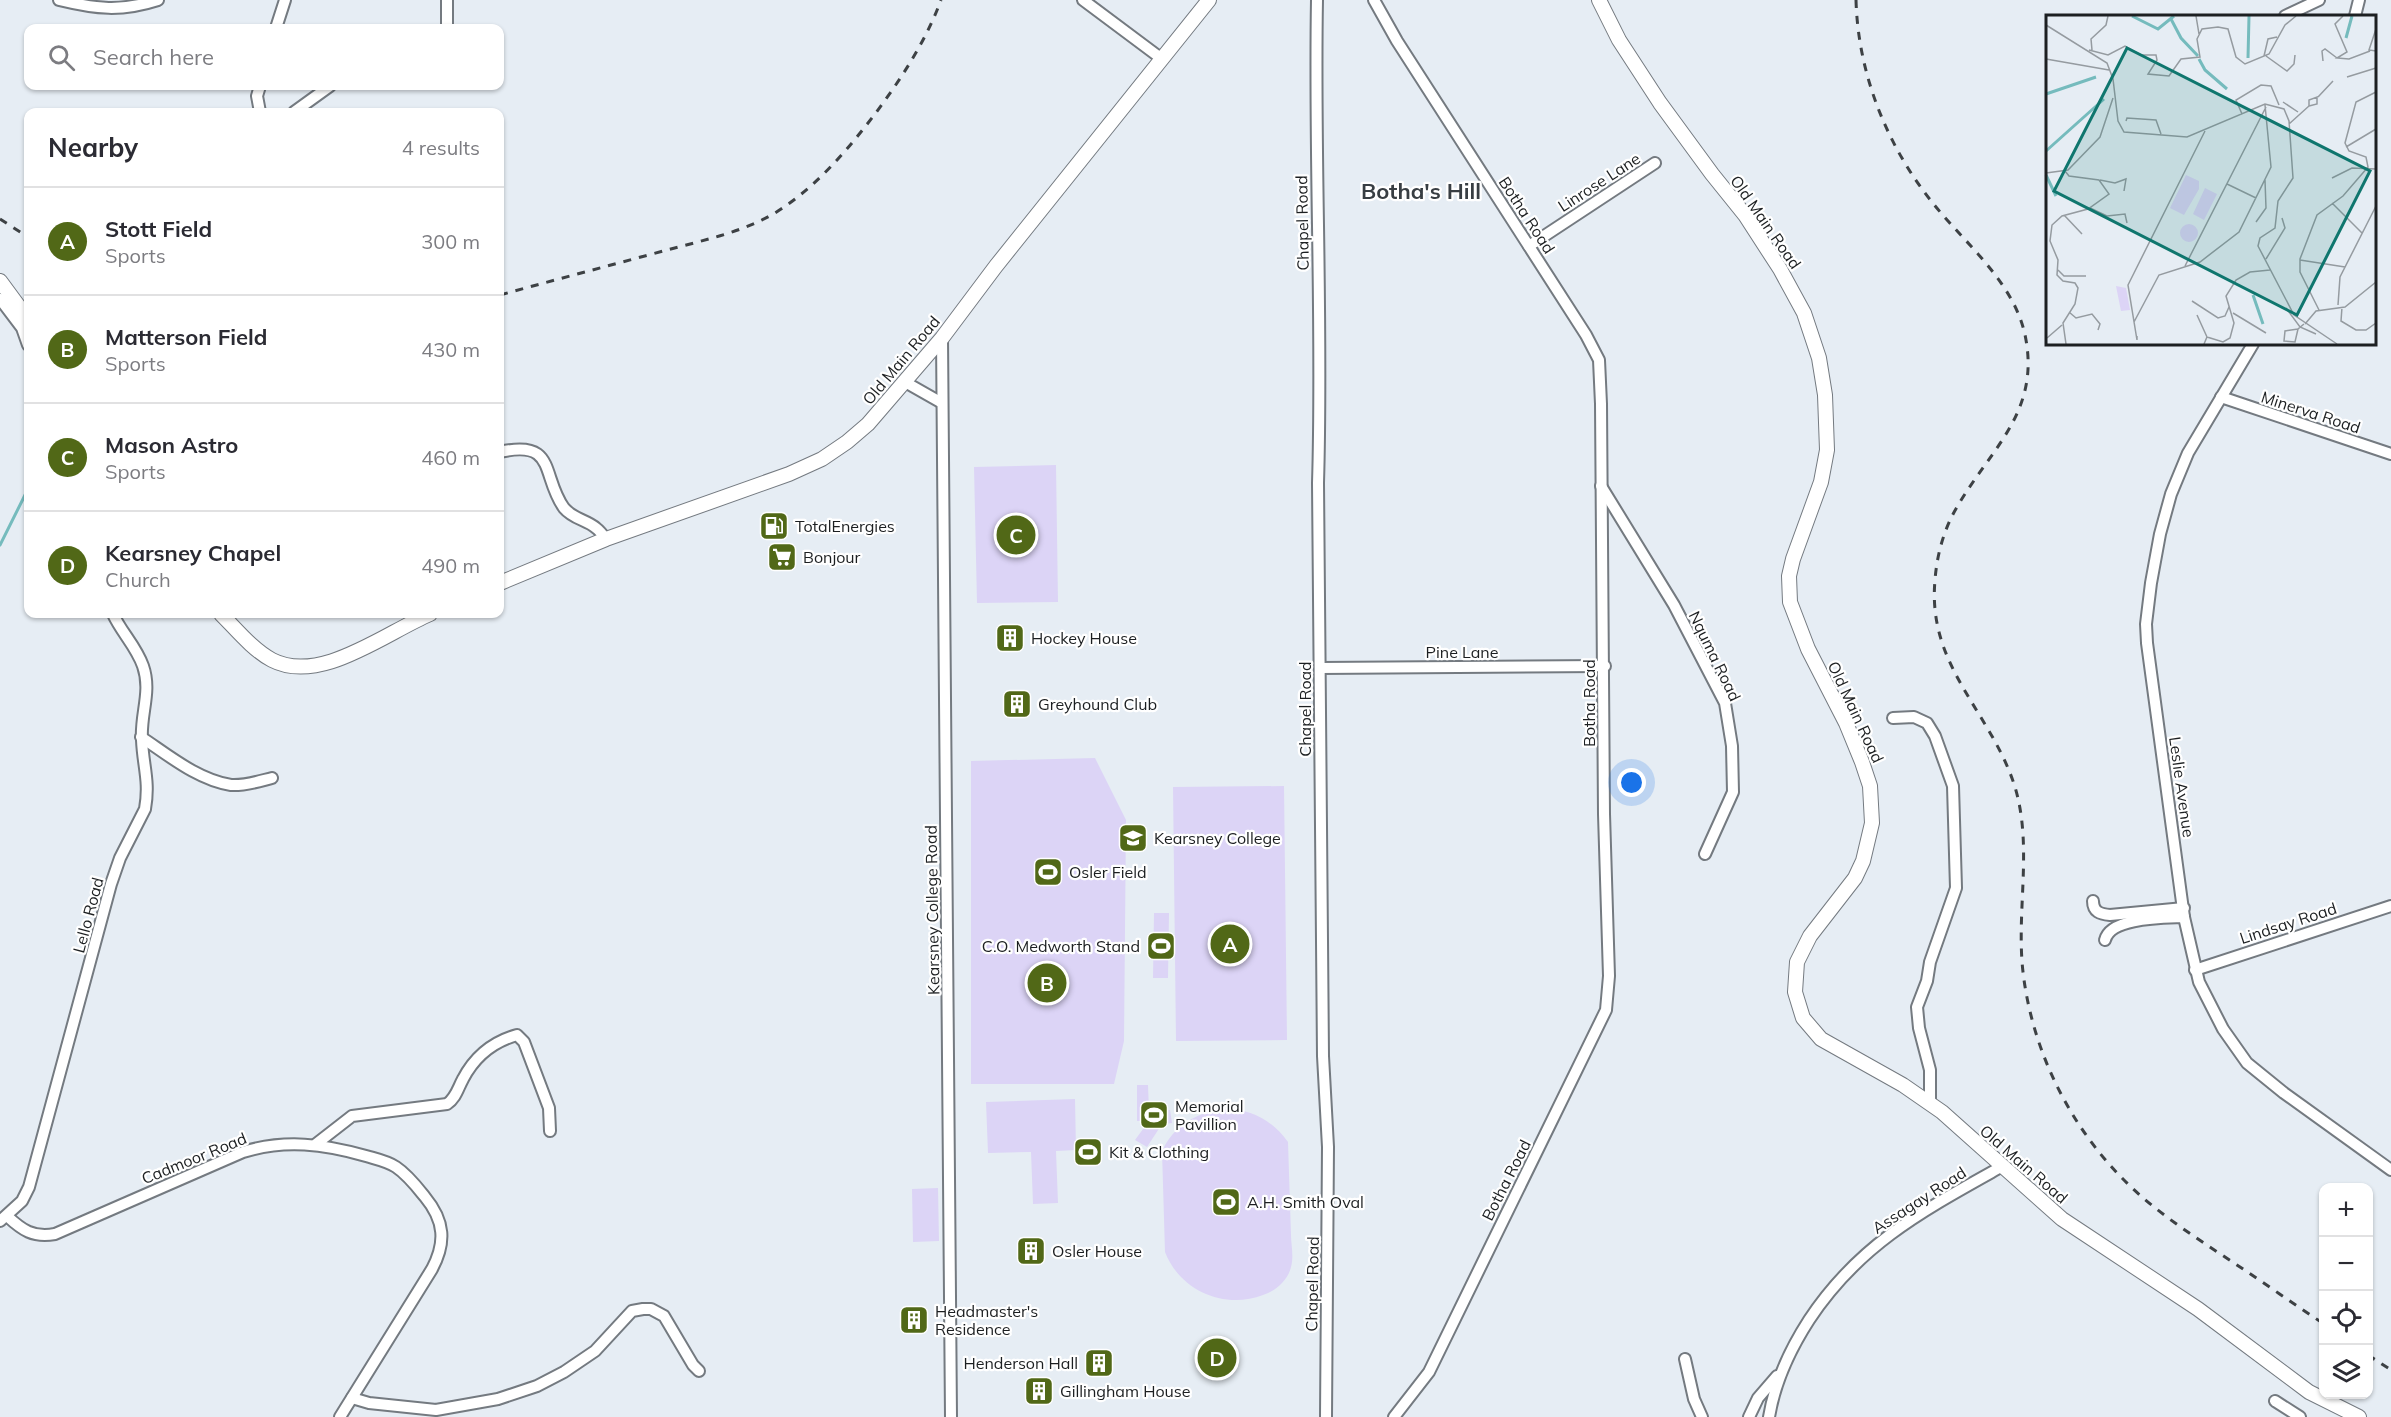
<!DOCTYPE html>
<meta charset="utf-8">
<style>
body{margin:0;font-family:Mulish,sans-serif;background:#f7f7f7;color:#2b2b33}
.controls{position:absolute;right:18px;bottom:18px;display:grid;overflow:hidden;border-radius:12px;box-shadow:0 2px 4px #0004}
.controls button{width:54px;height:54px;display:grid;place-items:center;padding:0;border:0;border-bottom:2px solid #e1e1e2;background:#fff;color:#2b2b33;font:30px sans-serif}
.you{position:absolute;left:1632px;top:783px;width:21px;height:21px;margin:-15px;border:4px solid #fff;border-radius:50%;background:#1a73e8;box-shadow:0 0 0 9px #1a73e833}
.badge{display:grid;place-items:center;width:39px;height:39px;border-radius:50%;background:#516817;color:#fff;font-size:20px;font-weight:700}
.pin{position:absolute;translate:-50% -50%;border:3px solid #fff;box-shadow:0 2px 6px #0006}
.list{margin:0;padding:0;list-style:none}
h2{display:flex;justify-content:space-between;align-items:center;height:78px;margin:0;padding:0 24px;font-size:26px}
h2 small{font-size:20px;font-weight:400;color:#7c7c81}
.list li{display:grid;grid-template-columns:39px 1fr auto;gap:18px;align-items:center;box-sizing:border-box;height:108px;padding:0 24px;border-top:2px solid #e1e1e2}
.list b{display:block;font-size:22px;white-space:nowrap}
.list p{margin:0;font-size:20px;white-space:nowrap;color:#7c7c81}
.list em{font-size:20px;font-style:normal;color:#7c7c81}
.icon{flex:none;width:33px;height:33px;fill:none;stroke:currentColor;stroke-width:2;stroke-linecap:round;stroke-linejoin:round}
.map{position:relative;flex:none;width:2391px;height:1417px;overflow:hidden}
.search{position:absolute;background:#fff;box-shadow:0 2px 4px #0004;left:24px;top:24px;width:480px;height:66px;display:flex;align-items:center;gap:15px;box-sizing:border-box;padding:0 21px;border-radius:12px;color:#7c7c81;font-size:22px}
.panel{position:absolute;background:#fff;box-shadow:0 2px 4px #0004;left:24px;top:108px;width:480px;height:510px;border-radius:12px}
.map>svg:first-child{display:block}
.green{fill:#dcd4f6}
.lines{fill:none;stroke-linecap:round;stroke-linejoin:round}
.stream{stroke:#75bbbd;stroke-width:3}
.minor-casing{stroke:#747a80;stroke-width:14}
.major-casing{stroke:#747a80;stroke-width:16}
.minor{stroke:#fff;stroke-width:10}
.major{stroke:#fff;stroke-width:14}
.rail{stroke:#3d4144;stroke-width:3;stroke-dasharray:8 8;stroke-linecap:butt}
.labels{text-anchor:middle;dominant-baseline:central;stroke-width:4.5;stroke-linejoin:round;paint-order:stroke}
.street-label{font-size:16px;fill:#1c1f21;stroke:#fff}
.poi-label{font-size:16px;fill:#1c1f21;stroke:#fff;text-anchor:start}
.district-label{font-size:22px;font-weight:bold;fill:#383e43;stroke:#fff}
.inset-river{fill:none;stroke:#75bbbd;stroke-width:3}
.inset-road{fill:none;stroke:#959ba0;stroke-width:1.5}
.view{fill:#0f766e;fill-opacity:0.15;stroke:#0f766e;stroke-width:3}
.inset-edge{fill:none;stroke:#1c1f21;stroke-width:3}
</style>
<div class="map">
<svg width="2391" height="1417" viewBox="0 0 2391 1417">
<rect width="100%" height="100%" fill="#e6edf4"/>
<g class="green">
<polygon points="1056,465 1058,602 977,603 974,467"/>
<polygon points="1095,758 1126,820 1124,1041 1114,1084 971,1084 971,761"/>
<polygon points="1284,786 1287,1040 1176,1041 1173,787"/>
<polygon points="1154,913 1169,913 1168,978 1153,978"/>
<polygon points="1137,1085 1148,1085 1149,1111 1170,1110 1172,1123 1162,1124 1147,1147 1135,1140 1149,1121 1137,1121"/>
<polygon points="1075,1099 1076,1150 1056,1151 1058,1203 1033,1204 1031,1152 988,1153 986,1102"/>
<path d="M1221,1109C1250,1108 1271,1119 1288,1142C1289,1173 1290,1204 1291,1235C1291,1244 1294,1257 1291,1267C1288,1280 1276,1291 1263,1295C1225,1310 1180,1291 1165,1252L1162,1151C1174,1126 1194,1114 1221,1109Z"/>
<polygon points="938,1188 939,1241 913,1242 912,1189"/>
</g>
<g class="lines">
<polyline class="stream" points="0,545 26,493"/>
<g class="minor-casing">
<g id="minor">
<path d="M59,0C96,9 121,12 158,0"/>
<polyline points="1083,0 1162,59"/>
<path d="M1317,0C1314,161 1323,322 1318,483L1323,1056L1328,1147L1326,1417"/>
<polyline points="1374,0 1397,41 1586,335 1599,360 1601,404 1604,814 1609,976 1606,1010 1429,1372 1394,1417"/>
<polyline points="2285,16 2319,0"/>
<polyline points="2355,16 2359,0"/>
<polyline points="276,28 285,0"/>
<polyline points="447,28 447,0"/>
<polyline points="260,112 257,96 260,86"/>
<polyline points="294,112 330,86"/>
<polyline points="1529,246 1655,163"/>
<polyline points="0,299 22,328 28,345"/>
<polyline points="942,338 951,1417"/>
<polyline points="2253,344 2188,453 2171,494 2160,534 2151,583 2146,624 2147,643 2184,917 2199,982 2223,1029 2247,1063 2284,1093 2391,1170"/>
<polyline points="905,382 942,403"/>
<polyline points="2221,397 2391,454"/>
<path d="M500,452C557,439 541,476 564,508C573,519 587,520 596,528C600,531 603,535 606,539"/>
<polyline points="1601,486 1674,605 1725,703 1732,746 1733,792 1705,854"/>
<polyline points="1320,668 1605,666"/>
<polyline points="1893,718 1914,717 1927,723 1935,736 1953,786 1956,888 1930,962 1927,981 1917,1007 1919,1028 1930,1070 1930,1102"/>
<path d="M141,737C168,755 198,780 231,785C245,786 260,781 272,778"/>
<path d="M2093,901C2093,912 2100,914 2110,915L2184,908"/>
<path d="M2105,940C2110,917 2165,918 2184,917"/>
<polyline points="2195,970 2391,906"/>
<path d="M316,1144L352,1116L447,1104C456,1098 458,1088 463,1079C475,1056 492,1042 517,1035L524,1042L549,1108L550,1131"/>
<path d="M7,1216C22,1230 33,1238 55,1234L243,1152C285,1139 324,1144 366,1156C376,1159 387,1161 396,1167C408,1175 417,1187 425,1197C445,1221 446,1243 432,1269L340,1417"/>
<path d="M0,1221L22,1201L29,1187L111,884L120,858L145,809C150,781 143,766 142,740C140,714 152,692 143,666C136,646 121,632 113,614"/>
<polyline points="1685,1359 1694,1399 1702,1417"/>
<polyline points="352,1398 369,1403 436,1410 498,1399 537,1386 564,1372 595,1351 632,1311 643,1309 651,1309 664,1316 693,1365 699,1371"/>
<polyline points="2275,1401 2300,1417"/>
<polyline points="1749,1417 1758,1398 1777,1376"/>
<path d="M1769,1417C1775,1381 1789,1351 1809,1320C1859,1244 1924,1210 2001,1167"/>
</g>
</g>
<g class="major-casing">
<g id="major">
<polyline points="1599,0 1619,40 1660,103 1712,174 1745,215 1780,269 1804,313 1819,358 1825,395 1827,450 1821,482 1793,559 1789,576 1790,602 1808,649 1846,723 1862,762 1870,786 1872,823 1863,861 1855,878 1810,936 1797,962 1795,992 1803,1018 1821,1039 1903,1085 1942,1112 2062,1219 2198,1309 2309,1392 2359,1417"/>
<polyline points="0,281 28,319"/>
<polyline points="500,583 606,539 789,474 822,459 847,442 868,424 942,338 996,266 1209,0"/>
<path d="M221,614C236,629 253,650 272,660C320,685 385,633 430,614"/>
</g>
</g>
<use href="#minor" class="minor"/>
<use href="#major" class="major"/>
<g class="rail">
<path d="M1856,0C1858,75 1888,149 1936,207C1969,247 2017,286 2026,340C2039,413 1990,450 1957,507C1944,529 1937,554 1935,580C1927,667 1991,711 2015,787C2033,847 2016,911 2023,972C2032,1049 2068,1123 2122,1178C2155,1212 2195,1237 2234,1263C2264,1283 2294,1304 2324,1324"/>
<polyline points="0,219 28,237"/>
<path d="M500,295C554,280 608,266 663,251C700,241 741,233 775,213C815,188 846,152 875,114C901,79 926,41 941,0"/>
<polyline points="2368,1355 2391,1370"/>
</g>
</g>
<defs>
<g id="fuel-square" transform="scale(1.5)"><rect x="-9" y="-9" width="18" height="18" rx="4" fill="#516817" stroke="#fff"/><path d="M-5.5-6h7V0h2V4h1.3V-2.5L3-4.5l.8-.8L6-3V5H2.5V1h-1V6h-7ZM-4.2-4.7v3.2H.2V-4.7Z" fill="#fff"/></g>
<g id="supermarket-square" transform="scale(1.5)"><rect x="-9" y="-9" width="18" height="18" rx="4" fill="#516817" stroke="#fff"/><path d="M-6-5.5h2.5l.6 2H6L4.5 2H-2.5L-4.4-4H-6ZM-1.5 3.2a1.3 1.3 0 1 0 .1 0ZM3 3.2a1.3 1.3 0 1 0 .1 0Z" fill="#fff"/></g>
<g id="building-square" transform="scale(1.5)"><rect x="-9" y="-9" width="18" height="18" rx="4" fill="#516817" stroke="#fff"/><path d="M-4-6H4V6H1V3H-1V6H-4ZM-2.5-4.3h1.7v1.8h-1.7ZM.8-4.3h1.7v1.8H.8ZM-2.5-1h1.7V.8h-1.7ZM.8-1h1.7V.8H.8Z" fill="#fff"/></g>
<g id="school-square" transform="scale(1.5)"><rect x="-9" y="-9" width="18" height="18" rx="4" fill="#516817" stroke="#fff"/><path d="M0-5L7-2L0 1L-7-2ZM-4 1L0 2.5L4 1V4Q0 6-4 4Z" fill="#fff"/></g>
<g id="stadium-square" transform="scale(1.5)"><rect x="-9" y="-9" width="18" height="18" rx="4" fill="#516817" stroke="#fff"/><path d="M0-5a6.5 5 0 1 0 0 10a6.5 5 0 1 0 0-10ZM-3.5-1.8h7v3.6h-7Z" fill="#fff"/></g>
</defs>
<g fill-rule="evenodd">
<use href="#fuel-square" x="774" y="526"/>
<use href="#supermarket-square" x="782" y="557"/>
<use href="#building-square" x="1010" y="638"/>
<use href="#building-square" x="1017" y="704"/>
<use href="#school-square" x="1133" y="838"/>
<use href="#stadium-square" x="1048" y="872"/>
<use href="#stadium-square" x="1161" y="946"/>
<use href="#stadium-square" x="1154" y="1115"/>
<use href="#stadium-square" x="1088" y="1152"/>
<use href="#stadium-square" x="1226" y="1202"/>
<use href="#building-square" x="1031" y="1251"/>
<use href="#building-square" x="914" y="1320"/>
<use href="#building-square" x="1099" y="1363"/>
<use href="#building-square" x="1039" y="1391"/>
</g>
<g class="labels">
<g class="street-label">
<text transform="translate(1599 182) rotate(-33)">Linrose Lane</text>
<text transform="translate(1527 215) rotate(57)">Botha Road</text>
<text transform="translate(1766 222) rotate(55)">Old Main Road</text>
<text transform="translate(1302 223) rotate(-91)">Chapel Road</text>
<text transform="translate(901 360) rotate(-50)">Old Main Road</text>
<text transform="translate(2311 412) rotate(18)">Minerva Road</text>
<text x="1462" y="652">Pine Lane</text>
<text transform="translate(1715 656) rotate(64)">Nquma Road</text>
<text transform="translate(1589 703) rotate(-90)">Botha Road</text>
<text transform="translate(1305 709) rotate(-90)">Chapel Road</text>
<text transform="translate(1856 712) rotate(65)">Old Main Road</text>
<text transform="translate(2182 787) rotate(82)">Leslie Avenue</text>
<text transform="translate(932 910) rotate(-91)">Kearsney College Road</text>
<text transform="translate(88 915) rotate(-75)">Lello Road</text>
<text transform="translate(2288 923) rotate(-18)">Lindsay Road</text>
<text transform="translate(194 1158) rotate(-22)">Cadmoor Road</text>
<text transform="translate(2024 1164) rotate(41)">Old Main Road</text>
<text transform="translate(1506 1180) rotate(-63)">Botha Road</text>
<text transform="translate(1919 1200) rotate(-33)">Assagay Road</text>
<text transform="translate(1312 1284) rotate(-89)">Chapel Road</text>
</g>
<g class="poi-label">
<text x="795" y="526">TotalEnergies</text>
<text x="803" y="557">Bonjour</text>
<text x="1031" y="638">Hockey House</text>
<text x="1038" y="704">Greyhound Club</text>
<text x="1154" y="838">Kearsney College</text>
<text x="1069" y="872">Osler Field</text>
<text x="1140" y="946" text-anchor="end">C.O. Medworth Stand</text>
<text x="1175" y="1106">Memorial<tspan x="1175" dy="18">Pavillion</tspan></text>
<text x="1109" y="1152">Kit &amp; Clothing</text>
<text x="1247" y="1202">A.H. Smith Oval</text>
<text x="1052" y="1251">Osler House</text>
<text x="935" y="1311">Headmaster's<tspan x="935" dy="18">Residence</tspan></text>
<text x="1078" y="1363" text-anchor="end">Henderson Hall</text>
<text x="1060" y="1391">Gillingham House</text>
</g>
<g class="district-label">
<text x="1421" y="191">Botha's Hill</text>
</g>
</g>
<g transform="translate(2046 15)">
<rect width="330" height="330" fill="#e6edf4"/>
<path d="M140,160L153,166V174L138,200L124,193ZM159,173L171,179L158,205L147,199ZM134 218a9 9 0 1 1 18 0a9 9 0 1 1-18 0ZM70,271L80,273L84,295L75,296Z" fill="#dcd4f6"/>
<path class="inset-river" d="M86,1L112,14L128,1M125,4L135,23L152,41M300,23L306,1M202,43L203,1M153,44L159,55L181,74M0,79L50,62M0,136L58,84M0,160L10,181M207,280L217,309"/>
<path class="inset-road" d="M150,1L153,19M297,1L289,9L301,37L291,43L303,44L324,36M0,10L61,48L67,64L72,106L78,117L141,122L219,89L238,94L243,106L247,163L232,186L229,213L214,223L212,231L248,300L291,329M330,14L323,35L330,36M43,35L62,40L79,31L95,40H110L111,45L102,59L123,61L135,44L154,42L151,24L156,14L172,12L182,14L190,42L199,49L223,39L239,10L250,1M46,35L45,24L60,10L62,1M218,41L222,24L231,22M220,41L241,56L248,49L249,40M0,44L63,55M277,46L276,36L279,34L291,43M301,62L330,53M272,82L287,66M237,87L252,97M196,99L190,85L215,70L225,71L233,90M80,106L81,103L110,105L115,119M243,109L263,91V85L271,82V89L263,91M300,132L330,114M19,156L23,161L53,165L63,179L42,194L16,201L6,210L4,226L12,245L11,260L17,266L29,268L32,273L29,289L17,308L20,329M0,158L22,155L54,122L67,83M286,163L306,153L330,154M54,165L69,168L80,164L78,176M181,169L210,183M286,188L316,218M44,193L61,201L79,199L81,208M18,200L36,219M210,207L220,193L219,165M220,244L239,213L236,203M254,245L299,252M139,251L220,92M12,255L18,261H40M146,286L172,303L179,301L183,292M292,290L294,262L330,191M296,292L295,306L310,315H320L330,308M240,293L254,312L270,319M273,295L254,257V244L271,200L297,181L322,152L320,142L303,136L299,128L310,87L330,77M23,297L30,303L46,299L54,309L52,315M187,298L220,318M151,300L161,322M88,307L113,260L154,247L193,217L225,152L219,90M259,309L270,296L299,292L330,267M252,314L239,316L238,326L249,327L252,314L258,309M91,321V325L82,270L159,116M1,323L16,310M158,329L161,322L177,327L184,323L188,308L180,281L190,265L204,257L224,255"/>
<path class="view" d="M81,33L324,156L251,300L8,176Z"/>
<rect width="330" height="330" class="inset-edge"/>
</g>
</svg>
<div class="controls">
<button>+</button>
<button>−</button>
<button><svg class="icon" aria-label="locate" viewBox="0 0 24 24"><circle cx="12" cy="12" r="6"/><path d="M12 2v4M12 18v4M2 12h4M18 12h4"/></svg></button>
<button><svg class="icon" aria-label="layers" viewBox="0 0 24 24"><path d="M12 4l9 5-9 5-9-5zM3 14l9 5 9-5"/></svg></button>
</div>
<div class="you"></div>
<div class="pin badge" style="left:1230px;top:944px">A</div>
<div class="pin badge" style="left:1047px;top:983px">B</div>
<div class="pin badge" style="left:1016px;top:535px">C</div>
<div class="pin badge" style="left:1217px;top:1358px">D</div>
<div class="search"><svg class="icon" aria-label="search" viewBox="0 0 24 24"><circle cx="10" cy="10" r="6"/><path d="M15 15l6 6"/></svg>Search here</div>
<section class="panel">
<h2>Nearby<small>4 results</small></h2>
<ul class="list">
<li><span class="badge">A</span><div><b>Stott Field</b><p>Sports</p></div><em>300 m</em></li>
<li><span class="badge">B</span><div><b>Matterson Field</b><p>Sports</p></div><em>430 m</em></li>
<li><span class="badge">C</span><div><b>Mason Astro</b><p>Sports</p></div><em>460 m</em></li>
<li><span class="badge">D</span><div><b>Kearsney Chapel</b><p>Church</p></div><em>490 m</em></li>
</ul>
</section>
</div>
